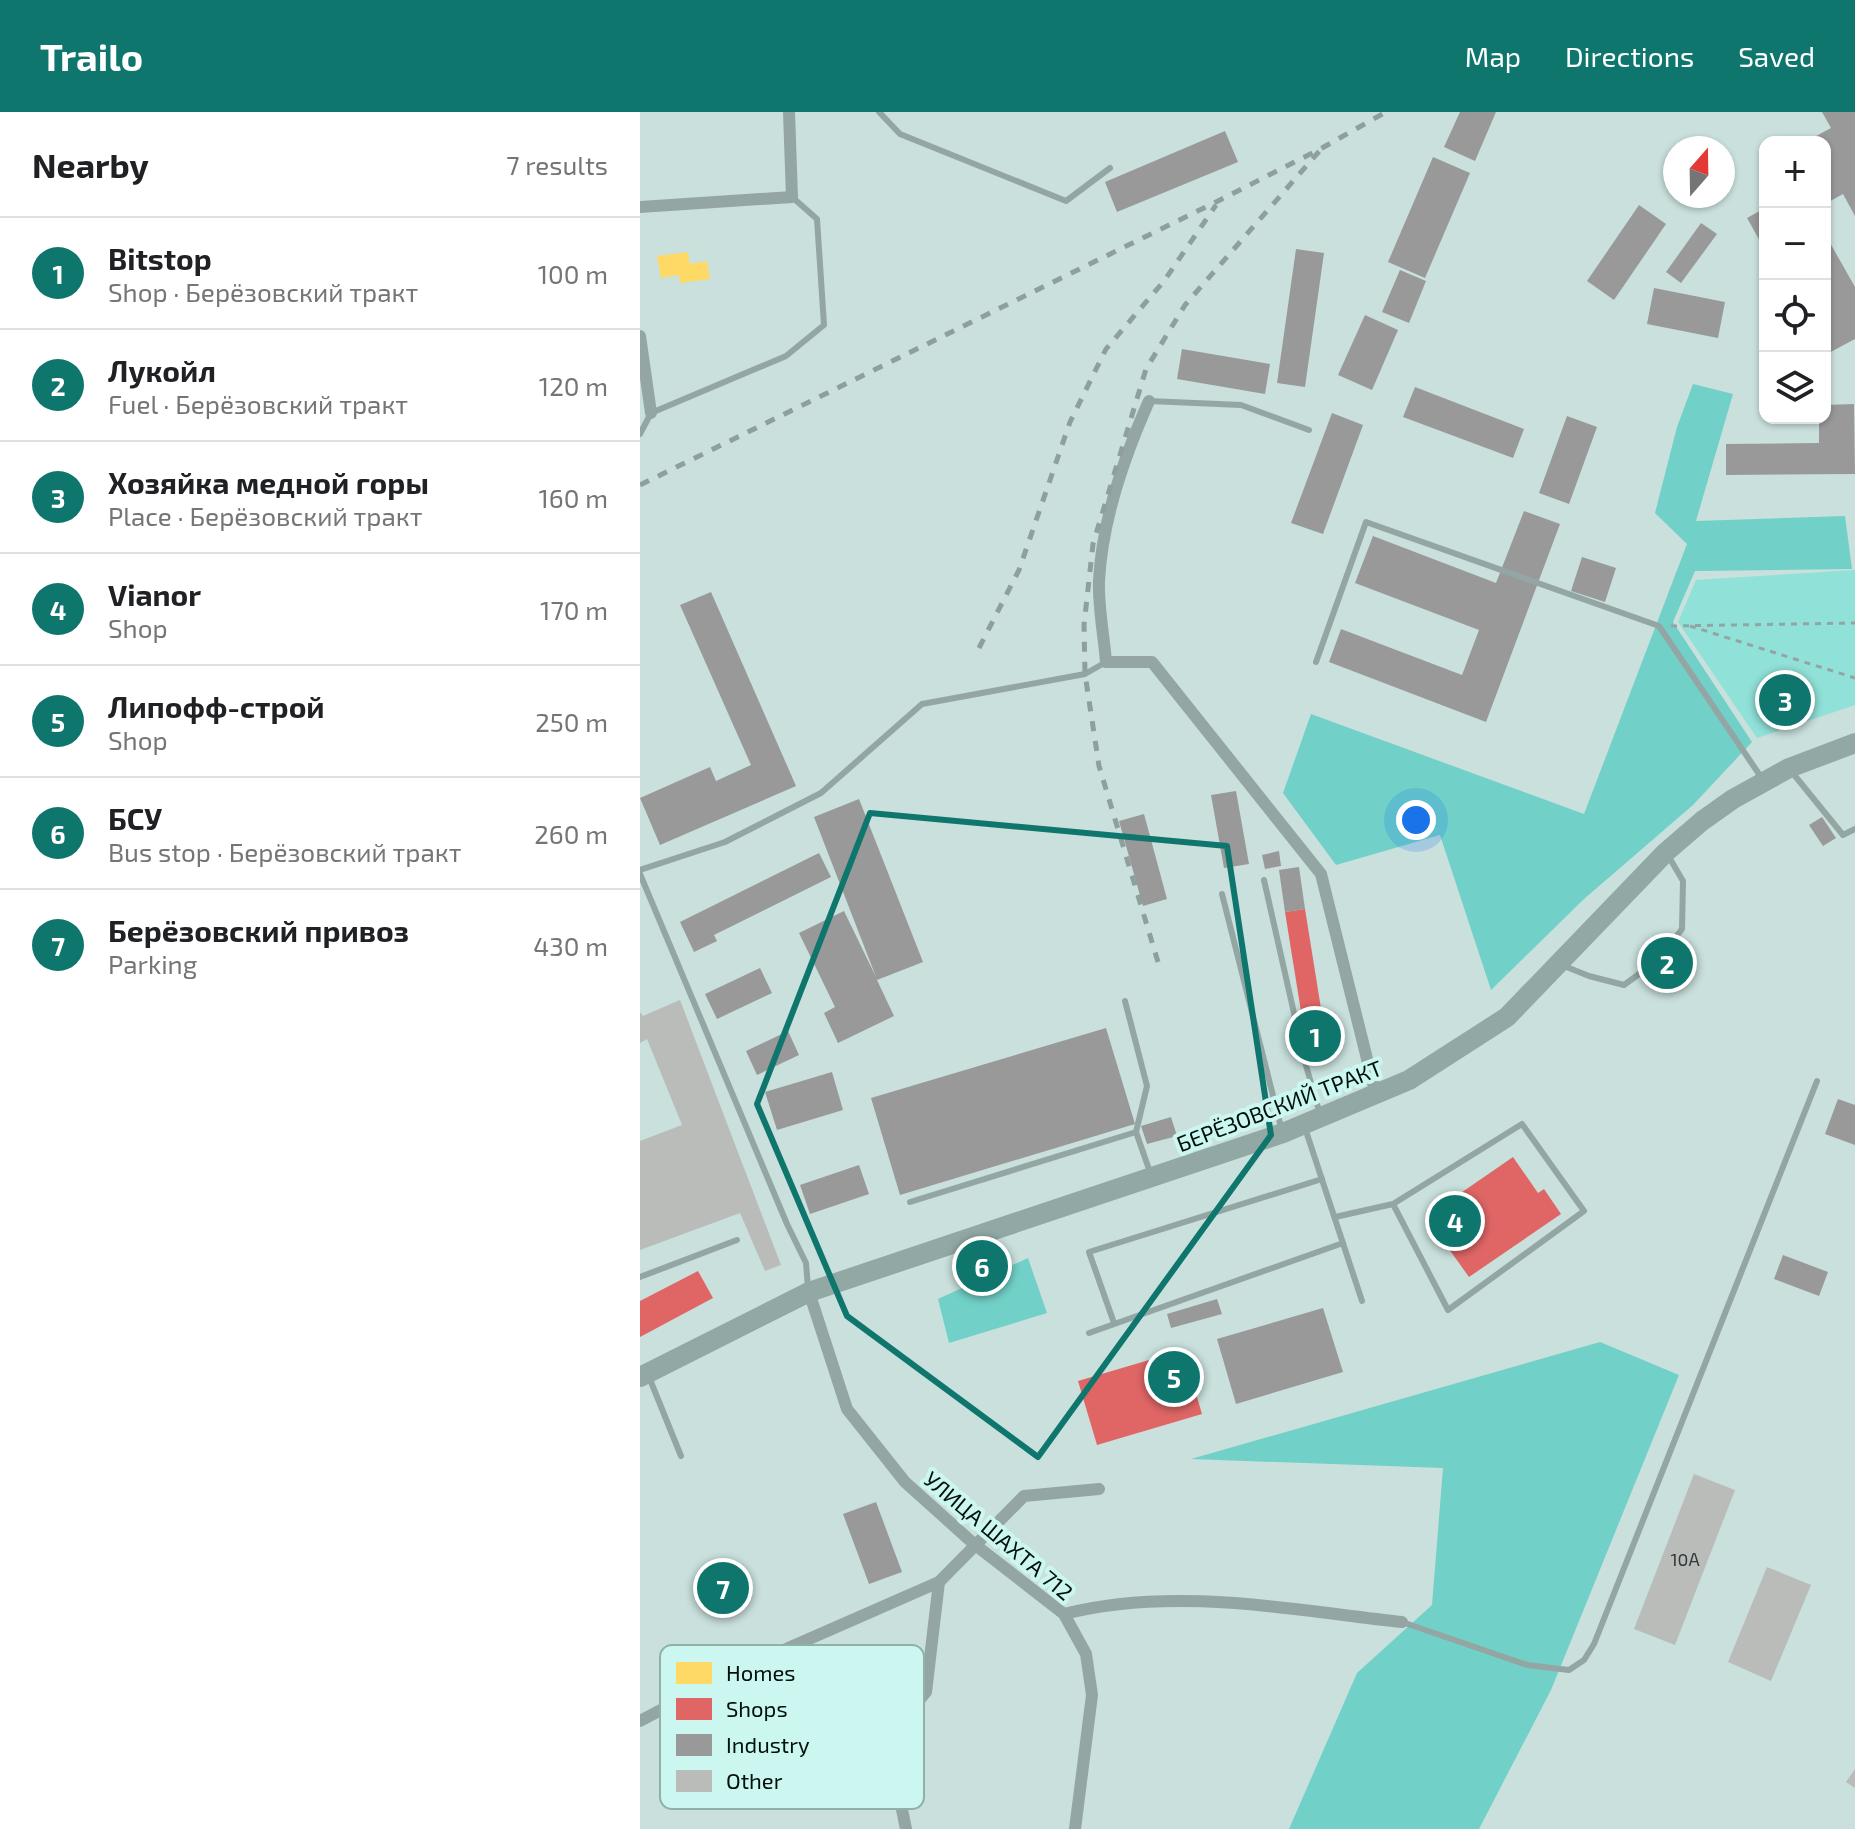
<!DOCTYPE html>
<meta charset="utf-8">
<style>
body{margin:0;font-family:"Exo 2",sans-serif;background:#f2f2f2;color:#202124}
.controls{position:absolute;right:24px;top:24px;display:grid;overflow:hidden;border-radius:16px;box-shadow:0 2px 6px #0004}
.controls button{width:72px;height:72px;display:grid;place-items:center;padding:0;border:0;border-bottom:2px solid #e0e0e0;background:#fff;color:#202124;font:40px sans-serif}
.compass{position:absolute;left:1023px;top:24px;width:72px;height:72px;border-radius:50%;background:#fff;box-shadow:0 2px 6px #0004;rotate:20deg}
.you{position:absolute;left:776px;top:708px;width:28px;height:28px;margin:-20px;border:6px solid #fff;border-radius:50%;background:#1a73e8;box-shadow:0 0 0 12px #1a73e833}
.badge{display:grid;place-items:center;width:52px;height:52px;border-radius:50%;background:#0f766e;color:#fff;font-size:26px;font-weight:700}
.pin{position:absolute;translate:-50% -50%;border:4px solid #fff;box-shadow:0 2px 8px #0006}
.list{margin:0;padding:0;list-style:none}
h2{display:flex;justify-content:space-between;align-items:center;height:104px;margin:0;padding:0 32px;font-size:34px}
h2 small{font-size:26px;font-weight:400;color:#757577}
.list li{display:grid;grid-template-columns:52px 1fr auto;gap:24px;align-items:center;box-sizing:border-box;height:112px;padding:0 32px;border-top:2px solid #e0e0e0}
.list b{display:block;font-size:30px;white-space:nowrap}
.list p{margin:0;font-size:26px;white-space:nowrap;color:#757577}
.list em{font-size:26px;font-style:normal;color:#757577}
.icon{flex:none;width:44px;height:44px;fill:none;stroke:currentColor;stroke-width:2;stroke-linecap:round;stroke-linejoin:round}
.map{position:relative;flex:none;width:1215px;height:1717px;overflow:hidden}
header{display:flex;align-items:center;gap:48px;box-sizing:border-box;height:112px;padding:0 40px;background:#0f766e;color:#fff}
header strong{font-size:38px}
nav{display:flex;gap:44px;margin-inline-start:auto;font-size:28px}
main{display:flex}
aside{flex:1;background:#fff}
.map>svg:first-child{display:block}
.green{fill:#90e1d8}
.forest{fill:#71d1c8}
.homes{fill:#ffd966}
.shops{fill:#e06666}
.industry{fill:#999}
.building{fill:#b9bcb9}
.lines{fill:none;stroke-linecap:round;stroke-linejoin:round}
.path{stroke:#94a4a2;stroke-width:3;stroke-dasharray:6 6;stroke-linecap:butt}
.lane{stroke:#94a6a4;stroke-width:6}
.street{stroke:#94a6a4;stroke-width:12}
.primary{stroke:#91a8a5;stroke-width:20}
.rail{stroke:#8e9f9d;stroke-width:5;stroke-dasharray:10 10;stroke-linecap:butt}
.marked{fill:none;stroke:#0f766e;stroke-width:6;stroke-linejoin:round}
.labels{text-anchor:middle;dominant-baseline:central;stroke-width:8;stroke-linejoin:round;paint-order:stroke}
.number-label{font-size:18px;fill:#303a38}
.street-label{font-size:22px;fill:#020f0d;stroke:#ccf7f0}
.key{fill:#ccf7f0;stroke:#8fb1ac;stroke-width:2}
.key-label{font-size:22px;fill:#020f0d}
</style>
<header>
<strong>Trailo</strong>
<nav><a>Map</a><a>Directions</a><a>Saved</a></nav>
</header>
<main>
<aside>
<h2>Nearby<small>7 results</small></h2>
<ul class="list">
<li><span class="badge">1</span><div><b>Bitstop</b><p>Shop · Берёзовский тракт</p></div><em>100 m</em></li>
<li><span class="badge">2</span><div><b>Лукойл</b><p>Fuel · Берёзовский тракт</p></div><em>120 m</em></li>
<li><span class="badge">3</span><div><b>Хозяйка медной горы</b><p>Place · Берёзовский тракт</p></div><em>160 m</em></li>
<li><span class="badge">4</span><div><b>Vianor</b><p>Shop</p></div><em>170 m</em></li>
<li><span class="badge">5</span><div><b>Липофф-строй</b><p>Shop</p></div><em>250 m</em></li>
<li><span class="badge">6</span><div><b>БСУ</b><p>Bus stop · Берёзовский тракт</p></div><em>260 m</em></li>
<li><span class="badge">7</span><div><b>Берёзовский привоз</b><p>Parking</p></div><em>430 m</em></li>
</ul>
</aside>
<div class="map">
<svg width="1215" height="1717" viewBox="0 0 1215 1717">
<rect width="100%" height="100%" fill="#c9e0dd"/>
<polygon class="green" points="1215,458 1215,593 1117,626 1038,510 1056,468"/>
<g class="forest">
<polygon points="1053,272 1093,282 1056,409 1205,404 1212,457 1055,459 1033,510 1112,630 1053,693 944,787 851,878 800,723 696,753 643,681 671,602 944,702 1047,432 1015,401 1037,315"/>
<polygon points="388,1146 407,1201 309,1231 298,1187"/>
<polygon points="960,1230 1039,1263 911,1578 839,1717 649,1717 717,1561 792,1493 803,1356 551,1347"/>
</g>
<polygon class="homes" points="48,140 50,152 67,149 70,167 40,171 39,163 21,166 17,144"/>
<g class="shops">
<polygon points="665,797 688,940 668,943 645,800"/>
<polygon points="1015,825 1044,851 1032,864 1004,838"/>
<polygon points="873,1045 898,1081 904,1077 921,1102 829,1165 786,1105"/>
<polygon points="58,1159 73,1186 0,1225 0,1189"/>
<polygon points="543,1238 562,1302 457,1333 438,1269"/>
</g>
<g class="industry">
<polygon points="820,0 856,0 835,49 804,35"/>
<polygon points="1182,0 1215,0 1215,104 1203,82 1185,92 1185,30 1165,30 1191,16"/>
<polygon points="585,19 598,50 477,100 465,70"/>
<polygon points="793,45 830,61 785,166 748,150"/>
<polygon points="999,93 1026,112 974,188 947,169"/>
<polygon points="1125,96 1125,138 1107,106"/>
<polygon points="1061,111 1077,122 1041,171 1026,160"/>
<polygon points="1185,122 1215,175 1215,227 1185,243"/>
<polygon points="656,137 684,141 665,275 637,271"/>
<polygon points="760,158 786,169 769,211 742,200"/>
<polygon points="1014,176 1085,190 1078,226 1007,212"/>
<polygon points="725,203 758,218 732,278 698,263"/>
<polygon points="542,237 630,252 625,282 537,267"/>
<polygon points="775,275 884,317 873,346 763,305"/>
<polygon points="1214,292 1215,362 1086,363 1086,332 1179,331 1179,306 1185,306 1185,293"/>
<polygon points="692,301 723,313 683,422 651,411"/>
<polygon points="927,304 957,315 929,392 899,381"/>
<polygon points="884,399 920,412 846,610 689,550 701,517 822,563 839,518 715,471 733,424 856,471"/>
<polygon points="942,445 976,456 965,490 931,479"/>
<polygon points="71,480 156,674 20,733 0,686 70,655 76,669 111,653 40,493"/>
<polygon points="596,679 609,752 584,756 571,683"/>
<polygon points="219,687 283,850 237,868 254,904 198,931 184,901 195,895 159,821 204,799 236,865 174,705"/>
<polygon points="504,702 527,787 503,794 479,709"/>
<polygon points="1182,705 1196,726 1183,734 1169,713"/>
<polygon points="639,739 641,754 625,757 622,743"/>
<polygon points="179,741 191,765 74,823 77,829 54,840 40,810"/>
<polygon points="659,755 665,797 645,800 639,758"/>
<polygon points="120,856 132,881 77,907 65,882"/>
<polygon points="466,916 495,1012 260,1083 231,986"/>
<polygon points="148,919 159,943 117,963 106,939"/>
<polygon points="192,960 203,998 137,1018 125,980"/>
<polygon points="1198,987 1215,993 1215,1033 1185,1022"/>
<polygon points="531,1005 537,1024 507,1032 501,1014"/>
<polygon points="219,1053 229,1082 170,1102 160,1073"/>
<polygon points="1143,1143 1188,1160 1179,1184 1134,1167"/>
<polygon points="577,1187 582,1202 531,1216 527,1202"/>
<polygon points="683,1196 703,1260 596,1292 577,1227"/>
<polygon points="236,1390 262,1460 229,1472 203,1402"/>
</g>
<g class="building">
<polygon points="40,888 141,1153 125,1159 100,1101 0,1138 0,1029 42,1013 7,927 0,931 0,900 3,904"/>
<polygon points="1054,1362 1095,1378 1035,1533 994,1517"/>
<polygon points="1127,1455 1171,1473 1131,1569 1088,1550"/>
<polygon points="1215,1657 1215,1676 1206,1670"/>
</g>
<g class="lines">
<g class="path">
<polyline points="1031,514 1215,511"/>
<polyline points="1050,514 1215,566"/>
</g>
<g class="lane">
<polyline points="239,0 260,22 426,89 470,56"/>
<polyline points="509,289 601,293 669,318"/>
<polyline points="0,322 11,301 146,244 184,213 177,107 152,85"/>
<polyline points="676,550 726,410 1019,514 1123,668"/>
<polyline points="1151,659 1203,723 1215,717"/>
<polyline points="0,758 85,730 181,681 282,592 445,562 466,550"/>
<polyline points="0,762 147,1112 166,1151 168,1176"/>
<polyline points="624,768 665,950 680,1002"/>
<polyline points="582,782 642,1019"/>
<polyline points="924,854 949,864 984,873 1018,848 1042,817 1043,769 1029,745"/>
<polyline points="485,889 507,974 496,1020"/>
<polyline points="665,1016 722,1189"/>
<polyline points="270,1090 496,1020 511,1063"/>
<polyline points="695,1105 753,1092 882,1012 944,1099 808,1198 753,1092"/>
<polyline points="0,1165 97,1128"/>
<polyline points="474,1211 449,1140 682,1067"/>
<polyline points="449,1221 703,1131"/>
<polyline points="9,1265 41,1344"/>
<polyline points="762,1510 887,1553 929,1558 944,1548 954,1532 1177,969"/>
</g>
<g class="street">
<polyline points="0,95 152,85 149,0"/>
<polyline points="0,224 11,301"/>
<path d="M509,289C484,345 462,408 459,469C458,495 464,524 466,550H512L681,762L736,983"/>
<polyline points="169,1180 207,1297 265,1370 334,1432 424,1502 446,1542 452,1583 435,1717"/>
<path d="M424,1502C534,1474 651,1498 762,1510"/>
<polyline points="0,1609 87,1563 299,1470 384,1384 459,1377"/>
<polyline points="266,1717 259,1683 263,1662 257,1628 265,1605 286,1580 299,1470"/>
</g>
<polyline class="primary" points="0,1265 169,1180 643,1021 769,968 867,905 1026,740 1062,709 1093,687 1149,656 1215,631"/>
<g class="rail">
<polyline points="0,373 578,89 682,36 746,0"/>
<polyline points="339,536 379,458 430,310 466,237 524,169 576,93"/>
<polyline points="518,850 459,654 445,562 444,513 453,432 506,257 545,193 682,36"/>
</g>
</g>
<path class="marked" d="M230,701L587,734L631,1023L398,1345L207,1204L117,992Z"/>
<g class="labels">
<g class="number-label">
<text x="1045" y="1447">10А</text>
</g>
<g class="street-label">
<text transform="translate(639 993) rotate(-21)">БЕРЁЗОВСКИЙ ТРАКТ</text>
<text transform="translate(359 1423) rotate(40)">УЛИЦА ШАХТА 712</text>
</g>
</g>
<rect x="20" y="1533" width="264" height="164" rx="12" class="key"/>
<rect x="36" y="1550" width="36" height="22" fill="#ffd966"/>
<rect x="36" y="1586" width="36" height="22" fill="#e06666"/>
<rect x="36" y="1622" width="36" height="22" fill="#999"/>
<rect x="36" y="1658" width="36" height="22" fill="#b9bcb9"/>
<g class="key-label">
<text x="86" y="1569">Homes</text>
<text x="86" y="1605">Shops</text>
<text x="86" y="1641">Industry</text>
<text x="86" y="1677">Other</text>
</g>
</svg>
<div class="controls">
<button>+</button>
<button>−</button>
<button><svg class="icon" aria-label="locate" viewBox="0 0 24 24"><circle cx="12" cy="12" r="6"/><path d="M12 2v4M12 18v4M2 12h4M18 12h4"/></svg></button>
<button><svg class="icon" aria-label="layers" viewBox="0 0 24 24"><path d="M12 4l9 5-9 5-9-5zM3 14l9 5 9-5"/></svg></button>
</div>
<svg class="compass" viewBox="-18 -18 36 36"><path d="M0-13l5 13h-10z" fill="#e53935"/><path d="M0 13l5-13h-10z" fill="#757577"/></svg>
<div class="you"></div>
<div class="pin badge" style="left:675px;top:924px">1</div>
<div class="pin badge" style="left:1027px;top:851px">2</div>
<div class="pin badge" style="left:1145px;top:588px">3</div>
<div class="pin badge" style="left:815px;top:1109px">4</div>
<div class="pin badge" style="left:534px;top:1265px">5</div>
<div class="pin badge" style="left:342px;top:1154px">6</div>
<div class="pin badge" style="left:83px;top:1476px">7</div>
</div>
</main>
